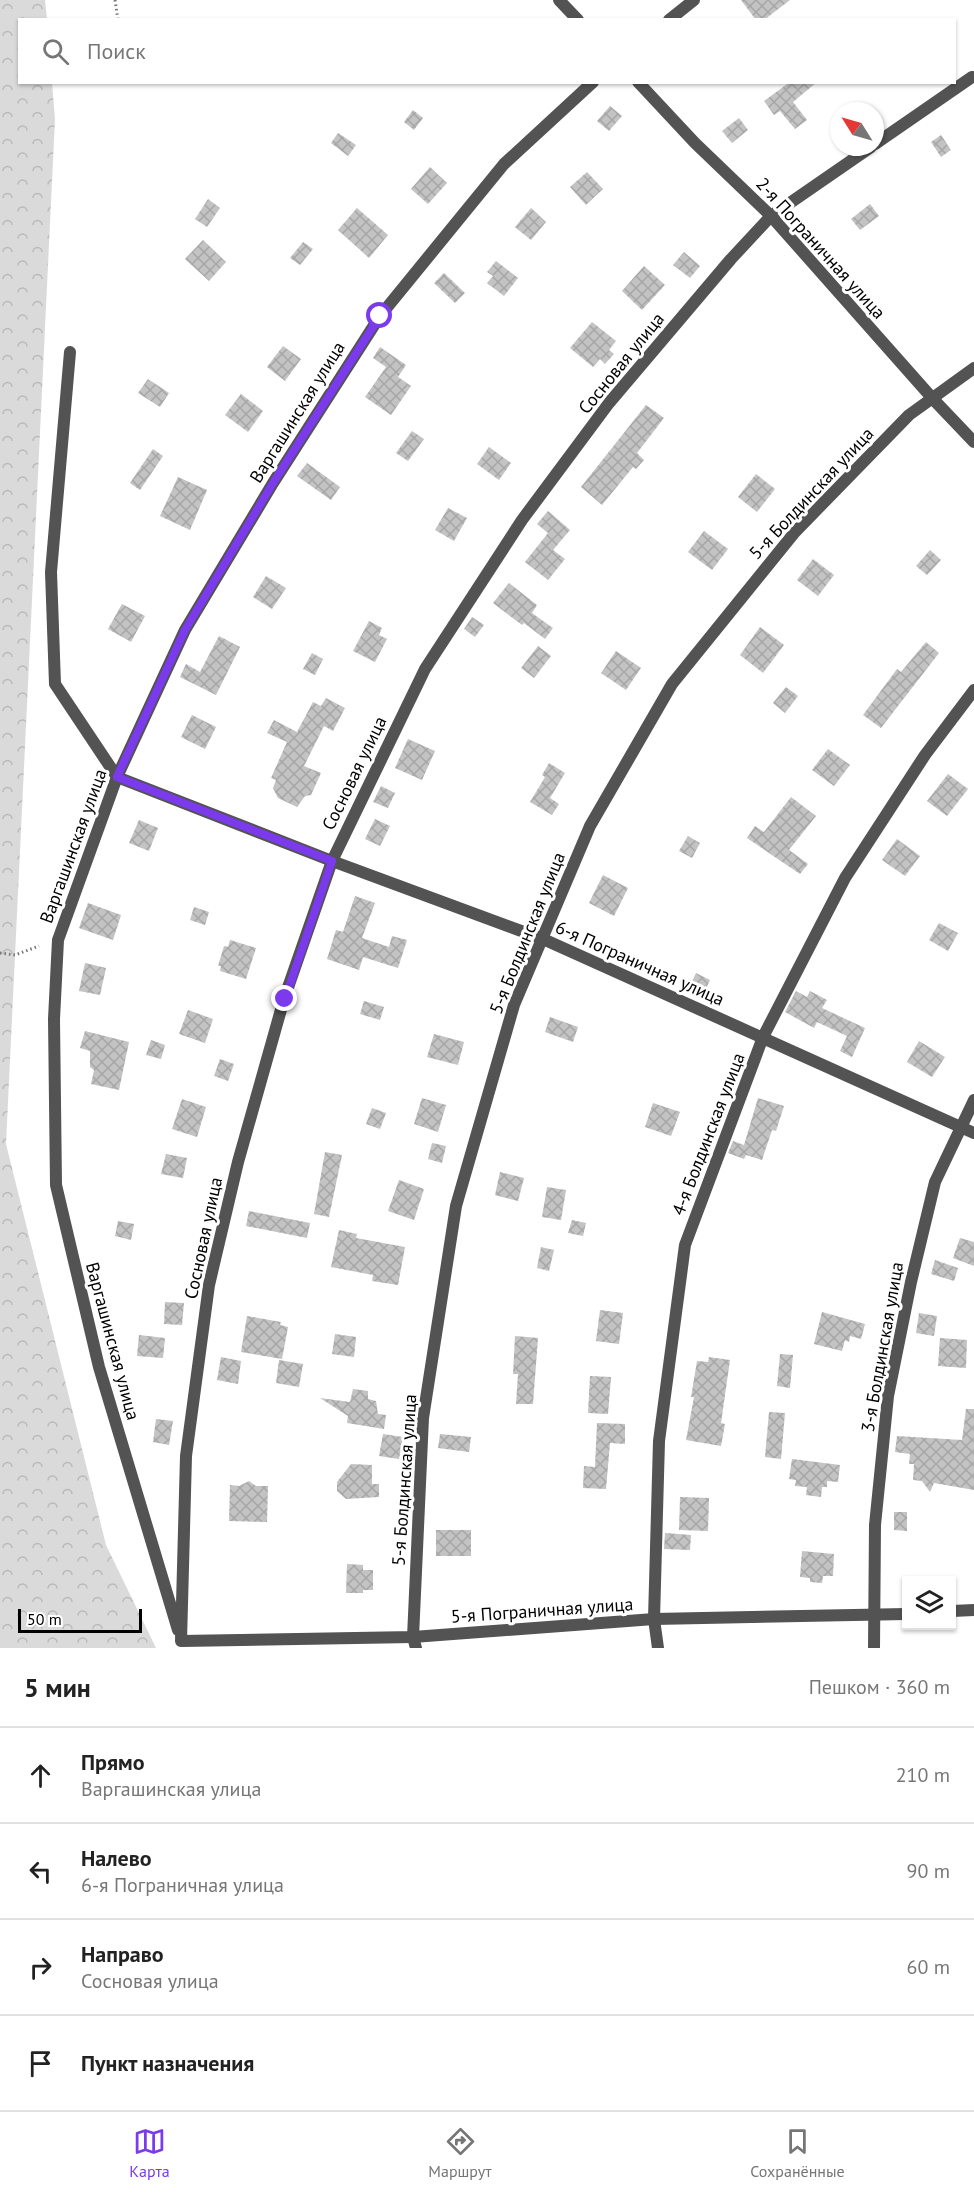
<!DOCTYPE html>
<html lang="ru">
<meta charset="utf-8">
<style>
body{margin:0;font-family:"PT Sans",sans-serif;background:#f2f2f2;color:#222}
.controls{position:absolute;right:18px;bottom:18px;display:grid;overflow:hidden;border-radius:0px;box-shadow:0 2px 4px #0004}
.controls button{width:54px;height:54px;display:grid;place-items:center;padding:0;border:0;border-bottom:2px solid #e0e0e0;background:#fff;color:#222;font:30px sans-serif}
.compass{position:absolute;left:830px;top:102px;width:54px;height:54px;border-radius:50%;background:#fff;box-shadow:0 2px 4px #0004;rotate:307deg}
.scale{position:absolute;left:18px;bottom:15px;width:124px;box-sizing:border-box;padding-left:6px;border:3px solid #000;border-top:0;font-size:16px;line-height:21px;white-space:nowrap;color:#000;-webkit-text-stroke:4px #fff;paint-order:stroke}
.stop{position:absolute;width:18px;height:18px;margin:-14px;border:4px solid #7c3aed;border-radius:50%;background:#fff}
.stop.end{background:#7c3aed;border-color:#fff;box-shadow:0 2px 6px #0008}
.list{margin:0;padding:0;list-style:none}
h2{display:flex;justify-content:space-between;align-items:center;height:78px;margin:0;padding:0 24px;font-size:26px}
h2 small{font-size:20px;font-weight:400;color:#767676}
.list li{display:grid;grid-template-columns:39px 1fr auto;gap:18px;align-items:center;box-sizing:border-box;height:96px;padding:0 24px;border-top:2px solid #e0e0e0}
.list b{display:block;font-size:22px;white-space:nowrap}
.list p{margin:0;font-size:20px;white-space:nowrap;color:#767676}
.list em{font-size:20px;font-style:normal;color:#767676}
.icon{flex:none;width:33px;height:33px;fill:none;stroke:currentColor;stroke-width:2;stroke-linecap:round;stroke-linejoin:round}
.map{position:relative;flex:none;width:974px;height:1648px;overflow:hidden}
.search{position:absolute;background:#fff;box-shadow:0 2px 4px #0004;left:18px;right:18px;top:18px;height:66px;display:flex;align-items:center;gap:15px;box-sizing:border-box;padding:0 21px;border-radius:0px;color:#767676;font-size:22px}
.sheet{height:462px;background:#fff}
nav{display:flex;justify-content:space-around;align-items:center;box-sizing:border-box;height:84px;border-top:2px solid #e0e0e0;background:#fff;font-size:16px;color:#767676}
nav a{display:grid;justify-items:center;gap:3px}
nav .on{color:#7c3aed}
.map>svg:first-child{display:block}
.forest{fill:url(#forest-crowns)}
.building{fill:url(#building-cross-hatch)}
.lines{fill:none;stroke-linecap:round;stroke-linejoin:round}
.path{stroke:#757575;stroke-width:3;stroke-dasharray:1.5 3;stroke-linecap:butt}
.minor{stroke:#535353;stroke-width:12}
.route{stroke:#7c3aed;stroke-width:8}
.labels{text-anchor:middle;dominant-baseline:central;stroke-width:6;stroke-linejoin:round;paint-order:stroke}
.street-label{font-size:18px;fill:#000;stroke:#fff}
</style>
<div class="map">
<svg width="974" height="1648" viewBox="0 0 974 1648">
<defs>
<pattern id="forest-crowns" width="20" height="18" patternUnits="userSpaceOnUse" patternTransform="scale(1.5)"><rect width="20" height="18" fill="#dadada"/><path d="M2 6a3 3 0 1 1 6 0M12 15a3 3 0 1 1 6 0" fill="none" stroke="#b9b9b9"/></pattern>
<pattern id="building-cross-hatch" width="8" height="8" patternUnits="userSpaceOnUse" patternTransform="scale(1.5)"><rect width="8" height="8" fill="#c3c3c3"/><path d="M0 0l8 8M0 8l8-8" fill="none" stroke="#a6a6a6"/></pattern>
</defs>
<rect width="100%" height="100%" fill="#fff"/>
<polygon class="forest" points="0,0 45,0 47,19 20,20 20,82 52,83 55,119 6,1144 106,1545 156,1648 0,1648"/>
<g class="building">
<polygon points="741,0 790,0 764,20 756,20"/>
<polygon points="790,82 817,82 793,102 807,120 795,129 780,111 774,115 764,101"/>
<polygon points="610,106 622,116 609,131 597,121"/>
<polygon points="413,110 423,118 414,130 404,122"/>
<polygon points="739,118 748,130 732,143 722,131"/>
<polygon points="338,133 356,145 348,156 331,143"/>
<polygon points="941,135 951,150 941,157 931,142"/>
<polygon points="430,167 447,183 428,204 411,189"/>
<polygon points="587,172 603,189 586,205 570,187"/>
<polygon points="208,199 220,208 207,227 195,219"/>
<polygon points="870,204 879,216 860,230 851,219"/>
<polygon points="357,208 388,235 369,258 338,230"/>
<polygon points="531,208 546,222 531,240 515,227"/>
<polygon points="203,240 226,262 209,281 185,259"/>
<polygon points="303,242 313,249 300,265 290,258"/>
<polygon points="684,252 700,266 690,278 673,265"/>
<polygon points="496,261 518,278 504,296 487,283 493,276 487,272"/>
<polygon points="644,266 665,285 642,310 622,291"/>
<polygon points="444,273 465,293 455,303 434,283"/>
<polygon points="592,322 616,341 609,350 614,354 605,364 600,359 593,367 570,348"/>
<polygon points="283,346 301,359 285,381 267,367"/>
<polygon points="380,347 406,365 398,377 411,386 391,415 365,397 386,367 373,358"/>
<polygon points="148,379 169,393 160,407 138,393"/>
<polygon points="241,394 263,411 248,432 225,415"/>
<polygon points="646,405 664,418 637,453 644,460 636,469 633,467 602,505 581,487"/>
<polygon points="412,431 424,439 408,461 396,453"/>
<polygon points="489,447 511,463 499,480 477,464"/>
<polygon points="153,449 163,456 140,490 130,483"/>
<polygon points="307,463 340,487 331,500 297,476"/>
<polygon points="756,474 775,489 757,512 738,497"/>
<polygon points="178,477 207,490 190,530 160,516"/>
<polygon points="448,508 467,518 454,541 435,530"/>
<polygon points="548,511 570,530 553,550 565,559 548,580 525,562 548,533 537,524"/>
<polygon points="704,531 728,549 712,570 688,552"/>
<polygon points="930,550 941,560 927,575 916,566"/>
<polygon points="813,559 834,575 818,596 797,580"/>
<polygon points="266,576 286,588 272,609 253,597"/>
<polygon points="509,583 537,605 532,613 553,628 545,639 524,623 522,625 493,603"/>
<polygon points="122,604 145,616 131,642 108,629"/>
<polygon points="472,617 484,625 475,637 464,629"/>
<polygon points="369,621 382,628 379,635 387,639 375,662 353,651"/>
<polygon points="760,627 784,645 763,673 740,655"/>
<polygon points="219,636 240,647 216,695 180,677 186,664 200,672"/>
<polygon points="926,642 939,653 881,728 863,715 897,669 901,672"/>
<polygon points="538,646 551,656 534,678 521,668"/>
<polygon points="616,651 641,668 626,690 601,673"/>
<polygon points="312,653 323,659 315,675 303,669"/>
<polygon points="786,687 798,696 785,713 773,703"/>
<polygon points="326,698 345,708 333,731 324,726 304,766 321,773 311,795 305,796 297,807 278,798 273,788 276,780 271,778 287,742 267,733 274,720 297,732 313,702 321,706"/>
<polygon points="192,715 216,727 205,749 181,737"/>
<polygon points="408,739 435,751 422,780 395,768"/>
<polygon points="828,749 850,765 834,786 812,770"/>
<polygon points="549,763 565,773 550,798 559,804 552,815 530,802 545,777 542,775"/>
<polygon points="948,774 968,789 947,816 927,801"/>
<polygon points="381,786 395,793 388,808 373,802"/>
<polygon points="791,797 816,816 789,850 808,864 800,874 747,838 755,826 764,832"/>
<polygon points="375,819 390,826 380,846 365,839"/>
<polygon points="139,820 158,828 149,851 129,843"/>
<polygon points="688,836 700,843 692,858 679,851"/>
<polygon points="897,839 920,856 905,876 882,860"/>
<polygon points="603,875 628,888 614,916 589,903"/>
<polygon points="355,896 375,903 362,938 389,947 392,936 407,940 398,968 363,957 359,970 327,959 336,930 343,932"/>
<polygon points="88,903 121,915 113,940 79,928"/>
<polygon points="194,907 209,912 205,925 190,920"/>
<polygon points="939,923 958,933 948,951 929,940"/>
<polygon points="230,940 256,948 246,979 220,971 221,966 218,966 224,946 228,947"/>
<polygon points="85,963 106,968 100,995 79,991"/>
<polygon points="696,973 710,980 703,995 689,988"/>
<polygon points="796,991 807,997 810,991 827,1000 822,1008 865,1028 852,1057 840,1051 847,1036 817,1022 814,1028 785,1012"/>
<polygon points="364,1001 384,1007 380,1020 360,1014"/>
<polygon points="188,1010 213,1019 205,1043 179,1034"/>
<polygon points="550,1017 578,1027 573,1042 545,1032"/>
<polygon points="85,1031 129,1042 119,1090 91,1084 94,1070 90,1067 90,1051 80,1048"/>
<polygon points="434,1034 464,1042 458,1065 427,1057"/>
<polygon points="151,1040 165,1045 161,1059 146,1055"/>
<polygon points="919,1041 945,1057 932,1077 907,1062"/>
<polygon points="220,1059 234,1064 228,1081 214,1076"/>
<polygon points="422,1098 446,1105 438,1132 414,1124"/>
<polygon points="758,1098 784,1106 776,1131 772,1130 762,1160 746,1155 744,1159 728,1153 733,1141 744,1145"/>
<polygon points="182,1099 206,1107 197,1137 172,1129"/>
<polygon points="653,1103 680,1112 671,1136 645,1127"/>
<polygon points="372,1108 386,1113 380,1129 366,1124"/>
<polygon points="432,1143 446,1146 442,1163 428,1159"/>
<polygon points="325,1152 342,1155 329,1217 314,1214"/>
<polygon points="166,1154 187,1158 183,1178 161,1174"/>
<polygon points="500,1172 524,1178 518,1201 495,1195"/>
<polygon points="399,1180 424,1189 414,1220 388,1211"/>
<polygon points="547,1187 566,1190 561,1220 542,1217"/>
<polygon points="249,1211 310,1223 307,1238 246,1226"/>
<polygon points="572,1220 586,1223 583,1236 568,1233"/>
<polygon points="118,1221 134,1224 131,1240 115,1236"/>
<polygon points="339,1230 357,1234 356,1238 405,1247 398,1285 372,1281 373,1275 331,1267"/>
<polygon points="960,1238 974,1242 974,1266 953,1258"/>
<polygon points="541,1247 554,1250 549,1271 537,1268"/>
<polygon points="935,1260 958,1268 954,1281 931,1274"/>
<polygon points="165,1302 184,1303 182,1325 164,1324"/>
<polygon points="600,1310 623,1313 619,1344 596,1341"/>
<polygon points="822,1312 865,1324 861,1339 850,1336 849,1342 845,1340 842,1351 814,1344"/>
<polygon points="919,1313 937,1316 934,1336 916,1333"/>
<polygon points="247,1316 281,1322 280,1325 288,1327 282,1359 241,1352"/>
<polygon points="335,1334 356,1337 354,1357 332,1354"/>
<polygon points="139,1335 165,1338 163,1358 137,1356"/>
<polygon points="515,1336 538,1338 533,1404 516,1404 518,1374 513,1374"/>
<polygon points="940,1338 967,1340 966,1368 938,1366"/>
<polygon points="780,1354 793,1355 790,1388 777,1386"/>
<polygon points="221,1357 241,1361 238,1384 217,1380"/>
<polygon points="709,1357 730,1360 721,1423 725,1424 721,1446 686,1440 694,1397 691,1397 697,1361 708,1362"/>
<polygon points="279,1360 303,1364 299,1387 276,1383"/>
<polygon points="590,1376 611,1377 608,1414 588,1413"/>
<polygon points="353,1389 368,1391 368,1399 376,1401 378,1414 386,1415 384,1429 347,1423 348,1416 320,1398 350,1402"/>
<polygon points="966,1409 974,1409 974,1490 934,1483 930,1492 922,1481 913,1480 914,1464 909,1464 910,1454 895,1452 897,1436 962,1440"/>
<polygon points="769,1412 785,1413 781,1459 765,1457"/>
<polygon points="156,1419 173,1421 169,1445 153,1442"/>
<polygon points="597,1423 625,1424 625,1444 610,1443 606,1489 583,1488 584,1466 595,1467"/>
<polygon points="383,1434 403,1437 399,1459 379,1456"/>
<polygon points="440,1434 471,1437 469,1452 438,1448"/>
<polygon points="792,1459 840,1465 838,1482 827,1481 827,1487 822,1487 821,1497 806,1495 807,1487 795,1486 796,1480 789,1479"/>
<polygon points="351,1464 372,1465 372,1484 379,1484 379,1497 346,1499 337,1491 337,1482"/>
<polygon points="249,1481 256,1486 268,1486 267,1522 229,1521 230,1485 239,1486"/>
<polygon points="680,1497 709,1498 708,1531 679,1530"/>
<polygon points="894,1512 907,1512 907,1531 894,1530"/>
<rect x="436" y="1530" width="35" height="26"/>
<polygon points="665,1533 691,1535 690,1550 664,1549"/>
<polygon points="802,1551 834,1554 833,1576 823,1576 822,1583 810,1582 810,1578 800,1577"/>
<polygon points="347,1564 363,1565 363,1570 373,1570 373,1590 363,1590 363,1593 346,1593"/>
</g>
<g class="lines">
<g class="path">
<polyline points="115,0 118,20"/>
<polyline points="0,953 15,955 39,946"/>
</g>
<g class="minor">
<polyline points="559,0 578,20"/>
<polyline points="669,20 694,0"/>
<polyline points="638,82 695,143 771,216 933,399 974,442"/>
<polyline points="875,144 972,77"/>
<polyline points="871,147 771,216 731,259 609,403 522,520 425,669 332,861 284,999 238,1162 209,1285 186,1456 181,1641 413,1637 654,1619 906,1614"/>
<polyline points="70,352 51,572 55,684 117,777 332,861 543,939 974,1133"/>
<polyline points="952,1611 974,1610"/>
<polyline points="178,1630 99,1367 56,1185 54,1019 58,940 117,777 185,630 273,483 380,316 504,164 593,82"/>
<polyline points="416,1648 413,1637 423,1418 456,1206 514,1005 590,826 672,684 795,532 909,415 974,368"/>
<polyline points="658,1648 654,1619 659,1441 685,1245 763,1037 845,878 925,755 974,690"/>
<polyline points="874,1648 875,1525 888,1396 911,1282 935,1182 974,1100"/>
</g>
</g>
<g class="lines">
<polyline class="route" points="285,999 332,861 117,777 185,630 273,483 380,316"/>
</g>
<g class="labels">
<g class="street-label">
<text transform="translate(821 248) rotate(48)">2-я Пограничная улица</text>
<text transform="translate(621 363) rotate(-51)">Сосновая улица</text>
<text transform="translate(297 412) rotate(-58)">Варгашинская улица</text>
<text transform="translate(811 493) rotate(-47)">5-я Болдинская улица</text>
<text transform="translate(354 773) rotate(-64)">Сосновая улица</text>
<text transform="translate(73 846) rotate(-70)">Варгашинская улица</text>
<text transform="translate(527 933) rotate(-68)">5-я Болдинская улица</text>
<text transform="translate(640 963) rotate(24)">6-я Пограничная улица</text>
<text transform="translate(708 1134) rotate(-69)">4-я Болдинская улица</text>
<text transform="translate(203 1238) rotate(-78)">Сосновая улица</text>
<text transform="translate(113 1341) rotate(75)">Варгашинская улица</text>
<text transform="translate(882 1347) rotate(-80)">3-я Болдинская улица</text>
<text transform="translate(404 1480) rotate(-86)">5-я Болдинская улица</text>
<text transform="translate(542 1610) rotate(-4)">5-я Пограничная улица</text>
</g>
</g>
</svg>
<div class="controls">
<button><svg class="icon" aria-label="layers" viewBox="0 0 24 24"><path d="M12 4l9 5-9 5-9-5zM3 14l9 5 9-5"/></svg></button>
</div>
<svg class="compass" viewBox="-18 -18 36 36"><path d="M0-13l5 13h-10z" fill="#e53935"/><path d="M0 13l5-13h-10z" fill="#767676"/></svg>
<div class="scale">50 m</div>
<div class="stop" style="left:380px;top:316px"></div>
<div class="stop end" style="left:285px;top:999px"></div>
<div class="search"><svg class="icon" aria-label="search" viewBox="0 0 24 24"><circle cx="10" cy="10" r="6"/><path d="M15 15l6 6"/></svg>Поиск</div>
</div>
<section class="sheet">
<h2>5 мин<small>Пешком · 360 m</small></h2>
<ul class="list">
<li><svg class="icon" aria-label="ahead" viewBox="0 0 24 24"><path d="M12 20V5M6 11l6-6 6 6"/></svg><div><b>Прямо</b><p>Варгашинская улица</p></div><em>210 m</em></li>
<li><svg class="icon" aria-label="left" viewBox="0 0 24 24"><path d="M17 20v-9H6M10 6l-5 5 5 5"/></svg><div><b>Налево</b><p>6-я Пограничная улица</p></div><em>90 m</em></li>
<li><svg class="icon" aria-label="right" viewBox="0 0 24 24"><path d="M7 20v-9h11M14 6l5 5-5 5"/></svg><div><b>Направо</b><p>Сосновая улица</p></div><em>60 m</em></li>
<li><svg class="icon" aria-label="arrive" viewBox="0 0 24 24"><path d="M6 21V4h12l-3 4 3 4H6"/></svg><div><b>Пункт назначения</b></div></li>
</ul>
</section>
<nav>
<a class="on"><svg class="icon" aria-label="map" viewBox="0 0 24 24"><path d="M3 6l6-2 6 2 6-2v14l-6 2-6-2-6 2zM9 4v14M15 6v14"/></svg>Карта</a>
<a><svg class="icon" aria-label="directions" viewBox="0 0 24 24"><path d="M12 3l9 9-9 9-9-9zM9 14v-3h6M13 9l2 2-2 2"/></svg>Маршрут</a>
<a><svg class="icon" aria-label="saved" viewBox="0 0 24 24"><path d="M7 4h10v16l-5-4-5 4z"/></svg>Сохранённые</a>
</nav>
